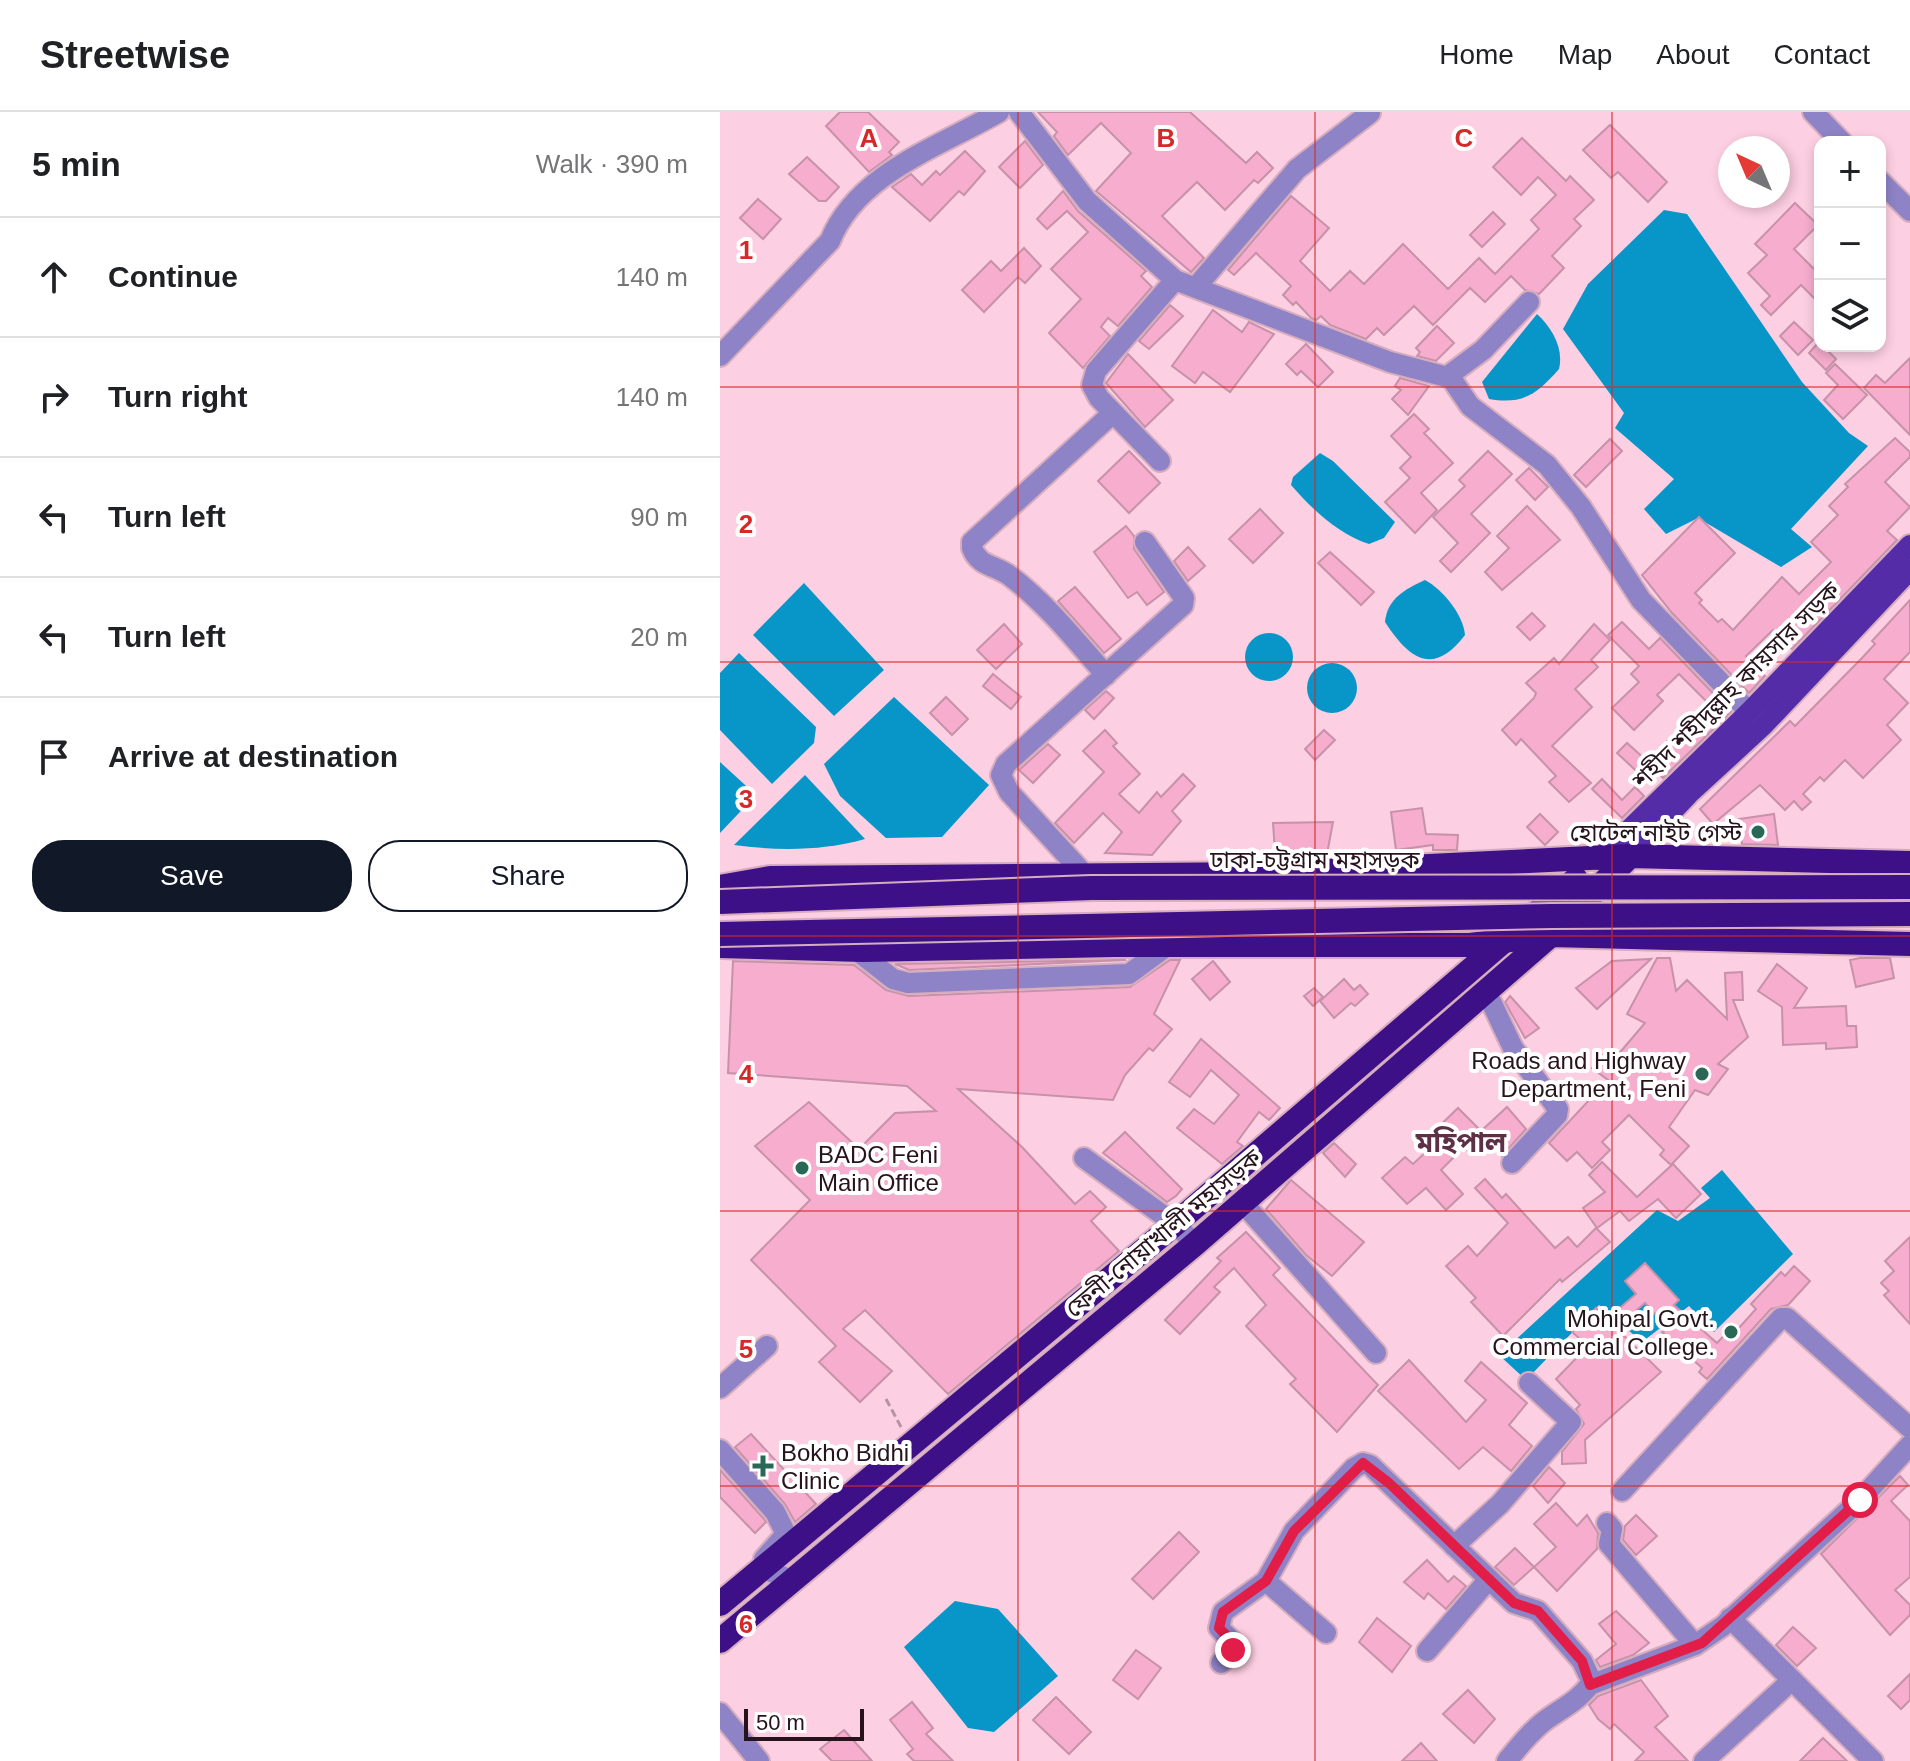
<!DOCTYPE html>
<meta charset="utf-8">
<style>
body{margin:0;font-family:Arial,"Noto Sans Bengali",sans-serif;background:#f6f6f6;color:#202124}
.controls{position:absolute;right:24px;top:24px;display:grid;overflow:hidden;border-radius:16px;box-shadow:0 4px 12px #0003}
.controls button{width:72px;height:72px;display:grid;place-items:center;padding:0;border:0;border-bottom:2px solid #e0e0e0;background:#fff;color:#202124;font:40px sans-serif}
.compass{position:absolute;left:998px;top:24px;width:72px;height:72px;border-radius:50%;background:#fff;box-shadow:0 4px 12px #0003;rotate:316deg}
.scale{position:absolute;left:24px;bottom:20px;width:120px;box-sizing:border-box;padding-left:8px;border:4px solid #26131c;border-top:0;font-size:22px;line-height:28px;white-space:nowrap;color:#26131c;-webkit-text-stroke:6px #fff;paint-order:stroke}
.stop{position:absolute;width:24px;height:24px;margin:-18px;border:6px solid #e11d48;border-radius:50%;background:#fff}
.stop.end{background:#e11d48;border-color:#fff;box-shadow:0 2px 8px #0008}
.list{margin:0;padding:0;list-style:none}
h2{display:flex;justify-content:space-between;align-items:center;height:104px;margin:0;padding:0 32px;font-size:34px}
h2 small{font-size:26px;font-weight:400;color:#757577}
.list li{display:grid;grid-template-columns:52px 1fr auto;gap:24px;align-items:center;box-sizing:border-box;height:120px;padding:0 32px;border-top:2px solid #e0e0e0}
.list b{display:block;font-size:30px;white-space:nowrap}
.list em{font-size:26px;font-style:normal;color:#757577}
.actions{display:flex;gap:16px;padding:24px 32px}
.actions a{flex:1;padding:18px 0;border:2px solid #111827;border-radius:32px;text-align:center;font-size:28px;color:#111827}
.actions .main{background:#111827;color:#fff}
.icon{flex:none;width:44px;height:44px;fill:none;stroke:currentColor;stroke-width:2;stroke-linecap:round;stroke-linejoin:round}
.map{position:relative;flex:none;width:1190px;height:1649px;overflow:hidden}
header{display:flex;align-items:center;gap:48px;box-sizing:border-box;height:112px;padding:0 40px;background:#fff;border-bottom:2px solid #e0e0e0}
header strong{font-size:38px}
nav{display:flex;gap:44px;margin-inline-start:auto;font-size:28px}
main{display:flex}
aside{flex:1;background:#fff}
.map>svg:first-child{display:block}
.water{fill:#0896c8}
.building{fill:#f6adce;stroke:#c792a9;stroke-width:2}
.lines{fill:none;stroke-linecap:round;stroke-linejoin:round}
.minor-casing{stroke:#d6adbe;stroke-width:24}
.major-casing{stroke:#d6adbe;stroke-width:24}
.highway-casing{stroke:#d6adbe;stroke-width:28}
.path{stroke:#b792a2;stroke-width:3;stroke-dasharray:8 4;stroke-linecap:butt}
.minor{stroke:#8e83c6;stroke-width:20}
.major{stroke:#542ca8;stroke-width:20}
.highway{stroke:#3e1088;stroke-width:24}
.highway-bridge-casing{stroke:#d6adbe;stroke-width:28;stroke-linecap:butt}
.highway-bridge{stroke:#3e1088;stroke-width:24}
.route{stroke:#e11d48;stroke-width:10}
.grid{fill:none;stroke:#d62828;stroke-width:2;stroke-opacity:0.55}
.poi-dot{fill:#296856;stroke:#fff;stroke-width:3}
.labels{text-anchor:middle;dominant-baseline:central;stroke-width:8;stroke-linejoin:round;paint-order:stroke}
.street-label{font-size:24px;fill:#26131c;stroke:#fff}
.poi-label{font-size:24px;fill:#26131c;stroke:#fff;text-anchor:end}
.quarter-label{font-size:28px;font-weight:bold;fill:#5d3046;stroke:#fff}
.grid-label{font-size:26px;text-anchor:middle;font-weight:bold;fill:#d62828;stroke:#fff;stroke-width:8;stroke-linejoin:round;paint-order:stroke}
</style>
<header>
<strong>Streetwise</strong>
<nav><a>Home</a><a>Map</a><a>About</a><a>Contact</a></nav>
</header>
<main>
<aside>
<h2>5 min<small>Walk · 390 m</small></h2>
<ul class="list">
<li><svg class="icon" aria-label="ahead" viewBox="0 0 24 24"><path d="M12 20V5M6 11l6-6 6 6"/></svg><div><b>Continue</b></div><em>140 m</em></li>
<li><svg class="icon" aria-label="right" viewBox="0 0 24 24"><path d="M7 20v-9h11M14 6l5 5-5 5"/></svg><div><b>Turn right</b></div><em>140 m</em></li>
<li><svg class="icon" aria-label="left" viewBox="0 0 24 24"><path d="M17 20v-9H6M10 6l-5 5 5 5"/></svg><div><b>Turn left</b></div><em>90 m</em></li>
<li><svg class="icon" aria-label="left" viewBox="0 0 24 24"><path d="M17 20v-9H6M10 6l-5 5 5 5"/></svg><div><b>Turn left</b></div><em>20 m</em></li>
<li><svg class="icon" aria-label="arrive" viewBox="0 0 24 24"><path d="M6 21V4h12l-3 4 3 4H6"/></svg><div><b>Arrive at destination</b></div></li>
</ul>
<div class="actions"><a class="main">Save</a><a>Share</a></div>
</aside>
<div class="map">
<svg width="1190" height="1649" viewBox="0 0 1190 1649">
<rect width="100%" height="100%" fill="#fdcfe2"/>
<g class="water">
<polygon points="944,98 967,102 1082,270 1129,321 1148,334 1071,417 1092,435 1061,455 978,406 946,422 924,397 954,367 895,316 904,301 843,217 868,172"/>
<path d="M817,202C832,216 844,236 839,257C817,282 803,293 769,287L762,270Z"/>
<path d="M600,341L613,349L675,410L664,426L649,432C618,422 592,397 571,373L573,365Z"/>
<path d="M705,468C723,478 743,502 745,523C713,565 689,547 665,510C667,487 685,477 705,468Z"/>
<polygon points="84,471 164,558 114,604 33,523"/>
<circle cx="549" cy="545" r="24"/>
<polygon points="19,541 96,615 94,631 52,672 0,618 0,561"/>
<circle cx="612" cy="576" r="25"/>
<polygon points="174,585 269,673 222,725 166,726 120,684 104,652"/>
<polygon points="0,650 36,683 0,721"/>
<path d="M85,663L145,727C103,739 57,739 14,733Z"/>
<polygon points="1002,1058 1073,1142 994,1220 969,1194 922,1230 879,1193 806,1268 779,1243 937,1098 958,1109 990,1086 981,1076"/>
<polygon points="235,1489 278,1497 338,1564 274,1620 248,1616 184,1535"/>
</g>
<g class="building">
<polygon points="120,0 148,0 179,30 169,40 172,43 149,60 106,14"/>
<polygon points="318,0 470,0 526,51 537,40 553,56 538,71 534,68 505,98 477,70 442,104 484,146 471,160 376,79 411,41 381,11 348,43 334,24 337,20"/>
<polygon points="890,13 947,70 928,90 898,60 891,66 863,38"/>
<polygon points="802,26 846,69 850,64 874,88 854,107 861,114 832,144 844,156 819,182 805,178 791,164 765,190 750,176 713,213 694,194 664,223 657,216 646,227 610,213 601,204 596,208 591,206 576,190 573,193 563,183 571,174 536,141 514,163 508,158 571,84 609,116 580,149 610,179 630,159 644,172 683,132 728,177 759,146 775,162 819,117 811,108 836,83 818,65 801,83 773,55"/>
<polygon points="305,29 323,53 300,76 279,55"/>
<polygon points="245,39 265,59 244,83 239,79 210,109 172,75 191,62 202,73 216,59 220,63"/>
<polygon points="87,45 119,75 106,89 99,89 69,62"/>
<polygon points="343,79 358,99 426,159 421,164 432,175 398,214 388,206 381,215 390,224 363,256 329,221 361,187 331,157 368,120 347,99 327,117 317,107"/>
<polygon points="38,87 61,107 43,127 20,106"/>
<polygon points="1075,91 1098,113 1074,137 1100,163 1100,192 1081,173 1051,203 1041,193 1050,184 1028,161 1047,143 1035,132"/>
<polygon points="773,100 785,112 762,135 750,123"/>
<polygon points="304,136 321,154 305,171 298,165 264,200 242,178 271,149 281,159"/>
<polygon points="450,193 463,204 429,237 419,229"/>
<polygon points="493,198 522,220 529,210 554,222 510,280 483,260 475,271 452,254"/>
<polygon points="1074,210 1093,228 1078,243 1060,224"/>
<polygon points="717,214 734,231 716,249 697,244 700,240 696,236"/>
<polygon points="1099,230 1116,247 1106,258 1089,241"/>
<polygon points="586,232 613,260 598,275 581,259 577,263 566,252"/>
<polygon points="408,242 453,288 425,315 386,271"/>
<polygon points="1190,246 1190,323 1144,276 1156,263 1165,271"/>
<polygon points="1115,252 1147,283 1123,307 1104,288 1118,273 1106,261"/>
<polygon points="680,266 709,274 688,303 672,287 681,278 675,274"/>
<polygon points="694,302 709,317 704,321 733,351 701,381 717,398 695,421 665,390 690,366 680,356 691,345 671,324"/>
<polygon points="1175,326 1190,340 1190,345 1165,370 1190,395 1167,419 1177,428 1072,537 1053,518 1026,544 1045,564 1029,581 952,501 922,463 979,405 1015,441 975,481 982,488 979,491 998,510 1002,507 1013,518 1062,465 1079,482 1111,450 1091,430 1118,403 1109,394 1128,375 1125,372"/>
<polygon points="890,327 902,339 866,375 854,363"/>
<polygon points="409,339 440,371 409,401 378,369"/>
<polygon points="768,339 792,362 751,402 770,421 731,460 720,449 738,431 713,405 745,374 739,368"/>
<polygon points="809,356 828,375 815,388 796,368"/>
<polygon points="807,394 840,428 782,478 765,460 789,436 777,424"/>
<polygon points="540,397 563,421 533,451 509,427"/>
<polygon points="406,414 414,424 414,437 444,480 427,493 417,480 408,486 374,440"/>
<polygon points="468,435 485,454 468,469 454,449"/>
<polygon points="610,440 654,480 641,493 598,451"/>
<polygon points="355,475 401,527 384,541 338,489"/>
<polygon points="1190,488 1190,540 1164,567 1188,591 1167,613 1181,628 1143,666 1125,648 1104,669 1100,665 1083,682 1091,690 1082,698 1074,689 1065,698 1040,673 993,712 980,697 1070,609 1075,614 1142,546 1155,532 1152,529"/>
<polygon points="812,501 825,514 810,528 797,515"/>
<polygon points="902,510 929,537 940,526 1011,600 943,666 936,659 927,669 897,641 907,631 927,649 987,590 959,562 937,583 943,589 914,618 892,596 919,570 911,562 919,554 888,523"/>
<polygon points="284,512 302,532 276,557 257,538"/>
<polygon points="874,512 890,528 871,548 878,555 855,577 872,595 832,634 871,671 849,690 829,670 836,664 801,627 796,633 782,618 814,586 816,581 806,571 834,546 839,552"/>
<polygon points="273,562 301,585 291,597 263,574"/>
<polygon points="386,579 394,586 374,607 365,598"/>
<polygon points="226,585 248,607 232,623 210,601"/>
<polygon points="385,618 397,631 393,634 420,662 399,682 419,701 437,680 441,685 463,662 475,674 452,699 461,709 432,743 385,741 402,720 383,701 354,731 335,711 384,660 363,639"/>
<polygon points="604,618 615,628 595,648 585,637"/>
<polygon points="328,632 340,643 313,671 299,658"/>
<polygon points="882,667 902,688 915,675 924,684 902,706 872,677"/>
<polygon points="702,696 706,722 738,723 737,738 713,738 713,733 676,738 671,700"/>
<polygon points="820,702 838,720 825,733 807,715"/>
<polygon points="1054,702 1058,733 1022,732 1019,707"/>
<polygon points="613,710 607,742 555,740 553,711"/>
<polygon points="937,846 950,846 956,879 967,868 1007,907 1005,861 1022,860 1023,888 1013,888 1028,925 998,952 1008,957 988,983 975,978 949,1015 969,1034 951,1053 940,1043 944,1038 909,1003 882,1030 890,1038 872,1056 857,1040 847,1049 829,1031 888,968 872,956 887,938 896,945 925,911 907,902"/>
<polygon points="1140,846 1170,846 1174,866 1136,875 1130,848"/>
<polygon points="931,847 877,897 856,876 892,849"/>
<polygon points="406,848 189,858 175,852 394,848"/>
<polygon points="450,848 460,848 434,902 452,917 433,939 429,936 405,963 393,988 238,977 302,1035 355,1092 370,1079 386,1095 371,1109 399,1139 228,1282 145,1198 123,1217 172,1259 140,1290 99,1250 116,1234 31,1148 90,1088 35,1034 89,990 139,1037 175,1001 216,999 187,974 8,961 13,849 134,853 166,878 189,884 410,875"/>
<polygon points="493,849 510,870 490,888 472,867"/>
<polygon points="1057,852 1087,876 1074,896 1126,894 1127,914 1136,914 1137,935 1106,937 1106,931 1063,933 1062,895 1038,879"/>
<polygon points="624,867 634,878 640,873 648,882 635,894 631,891 614,906 600,889"/>
<polygon points="594,876 603,885 593,894 584,884"/>
<polygon points="790,884 819,916 805,926 785,890"/>
<polygon points="481,927 560,996 549,1008 539,1000 517,1030 523,1034 502,1052 457,1016 474,997 494,1012 519,983 491,958 470,985 449,970"/>
<polygon points="787,995 806,1017 782,1044 764,1025 749,1040 744,1035 721,1058 743,1082 726,1098 706,1076 687,1092 662,1066 685,1045 693,1052 718,1029 711,1022 738,996 761,1019"/>
<polygon points="405,1020 462,1077 456,1084 447,1090 383,1041"/>
<polygon points="614,1031 636,1052 625,1065 603,1041"/>
<polygon points="882,1050 917,1085 953,1052 981,1082 956,1106 938,1087 909,1109 900,1099 877,1116 863,1096 885,1080 869,1063"/>
<polygon points="765,1067 782,1086 786,1082 835,1136 848,1125 857,1135 876,1116 890,1130 842,1170 840,1167 783,1224 751,1190 756,1186 726,1154 748,1134 757,1144 788,1111 755,1076"/>
<polygon points="571,1068 644,1130 612,1164 586,1143 546,1097"/>
<polygon points="526,1120 560,1156 553,1163 658,1273 617,1320 570,1272 576,1267 526,1214 546,1193 514,1156 494,1175 500,1180 460,1222 445,1208 501,1149 497,1146"/>
<polygon points="1190,1125 1190,1212 1164,1183 1169,1179 1161,1171 1174,1159 1165,1149"/>
<polygon points="925,1151 959,1188 954,1193 997,1231 1014,1213 1018,1217 1036,1197 1031,1192 1061,1160 1065,1164 1074,1154 1090,1169 1068,1193 1051,1197 987,1267 979,1260 982,1256 942,1220 948,1216 925,1191 896,1216 941,1260 865,1328 866,1351 842,1352 842,1340 864,1312 856,1297 860,1293 836,1267 868,1234 852,1220 876,1196 887,1207 916,1182 905,1169"/>
<polygon points="689,1248 746,1310 766,1288 745,1269 761,1250 807,1291 789,1313 812,1334 791,1359 763,1335 739,1357 658,1279"/>
<polygon points="31,1322 96,1392 75,1410 65,1392 15,1335"/>
<polygon points="829,1355 845,1371 828,1391 813,1374"/>
<polygon points="0,1358 44,1407 46,1410 35,1421 0,1385"/>
<polygon points="1180,1364 1188,1373 1171,1389 1190,1409 1190,1465 1175,1478 1190,1493 1190,1503 1170,1523 1101,1442"/>
<polygon points="836,1391 857,1414 867,1403 878,1421 877,1437 837,1479 814,1455 836,1435 814,1412"/>
<polygon points="916,1403 937,1424 916,1443 903,1428 905,1414"/>
<polygon points="459,1420 479,1440 433,1487 412,1467"/>
<polygon points="795,1436 814,1455 794,1473 775,1455"/>
<polygon points="707,1448 728,1470 734,1464 746,1474 726,1497 708,1481 704,1487 684,1470"/>
<polygon points="896,1499 929,1531 913,1543 880,1555 876,1548 896,1532 879,1512"/>
<polygon points="657,1506 691,1534 672,1560 639,1530"/>
<polygon points="1073,1515 1096,1536 1077,1554 1056,1533"/>
<polygon points="416,1538 441,1556 418,1587 393,1568"/>
<polygon points="1190,1562 1190,1588 1181,1597 1168,1584"/>
<polygon points="921,1568 948,1604 935,1615 968,1649 915,1649 924,1640 894,1612 890,1617 878,1607 869,1593 878,1584"/>
<polygon points="748,1578 775,1607 754,1631 723,1602"/>
<polygon points="336,1585 371,1620 349,1642 313,1608"/>
<polygon points="192,1590 213,1616 206,1622 233,1649 194,1649 187,1642 193,1637 170,1608"/>
<polygon points="124,1618 152,1649 112,1649 100,1637"/>
<polygon points="1103,1626 1127,1649 1080,1649"/>
<polygon points="701,1631 717,1649 682,1649"/>
</g>
<g class="lines">
<g class="minor-casing">
<g id="minor">
<polyline points="299,0 367,89 455,168 670,250 731,266 750,294 827,353 861,395 921,488 1040,611"/>
<polyline points="1093,0 1122,30"/>
<polyline points="1160,69 1190,99"/>
<polyline points="476,175 577,57 650,1"/>
<path d="M0,244L110,129C137,61 221,34 279,0"/>
<polyline points="728,264 763,238 809,190"/>
<polyline points="440,349 379,286 372,273 376,259 455,168"/>
<path d="M386,563C356,529 327,492 290,464C276,453 259,455 252,436V430L393,301"/>
<polyline points="364,762 289,680 281,663 286,652 463,493 464,486 425,430"/>
<polyline points="136,838 173,867 188,871 409,862 447,834"/>
<polyline points="766,879 793,936 838,997 837,1003 792,1051"/>
<polyline points="364,1046 455,1112 475,1132"/>
<polyline points="523,1091 656,1241"/>
<polyline points="0,1276 47,1234"/>
<polyline points="0,1338 55,1400 66,1422 44,1447 51,1449 44,1457 71,1468"/>
<polyline points="902,1379 1061,1206 1067,1206 1190,1316"/>
<polyline points="887,1411 892,1417 889,1432 975,1533 1003,1514 1140,1388 1190,1333"/>
<polyline points="734,1434 780,1392 851,1310 809,1271"/>
<polyline points="546,1469 606,1521"/>
<polyline points="1010,1506 1153,1649"/>
<polyline points="707,1539 769,1467"/>
<path d="M501,1551L513,1538V1530L499,1516L503,1500L546,1469L574,1419L634,1356L643,1351L650,1353L794,1491L818,1499L862,1549L872,1570C862,1585 848,1593 833,1603C815,1614 800,1633 787,1649"/>
<polyline points="870,1573 975,1533"/>
<polyline points="0,1601 39,1649"/>
<polyline points="984,1649 1072,1568"/>
</g>
</g>
<g class="major-casing">
<g id="major">
<polyline points="910,744 969,682 1043,614 1190,458"/>
<polyline points="878,748 1029,600 1190,433"/>
</g>
</g>
<g class="highway-casing">
<g id="highway">
<polyline points="0,775 50,766 546,762 910,744 1190,751"/>
<polyline points="0,834 143,838 394,833 750,833 831,823 1190,832"/>
<polyline points="0,1492 455,1112 856,767"/>
<polyline points="0,1529 475,1132 831,823 910,744"/>
</g>
</g>
<polyline class="path" points="166,1287 181,1315"/>
<use href="#minor" class="minor"/>
<use href="#major" class="major"/>
<use href="#highway" class="highway"/>
<g class="highway-bridge-casing">
<g id="highway-bridge">
<polyline points="0,790 371,776 1190,775"/>
<polyline points="0,822 832,804 1190,802"/>
</g>
</g>
<use href="#highway-bridge" class="highway-bridge"/>
</g>
<g class="lines">
<polyline class="route" points="513,1538 513,1530 499,1516 503,1500 546,1469 574,1419 643,1351 669,1371 794,1491 818,1499 862,1549 870,1573 982,1531 1140,1388"/>
</g>
<path class="grid" d="M298,0V1649M595,0V1649M892,0V1649M0,275H1190M0,550H1190M0,824H1190M0,1099H1190M0,1374H1190"/>
<g class="poi-dot">
<circle cx="1038" cy="720" r="8"/>
<circle cx="982" cy="962" r="8"/>
<circle cx="82" cy="1056" r="8"/>
<circle cx="1011" cy="1220" r="8"/>
<path d="M39 1342h8v8h8v8h-8v8h-8v-8h-8v-8h8z"/>
</g>
<g class="labels">
<g class="street-label">
<text transform="translate(1016 573) rotate(-45)">শহীদ শহীদুল্লাহ কায়সার সড়ক</text>
<text x="595" y="747">ঢাকা-চট্টগ্রাম মহাসড়ক</text>
<text transform="translate(443 1121) rotate(-40)">ফেনী-নোয়াখালী মহাসড়ক</text>
</g>
<g class="poi-label">
<text x="1022" y="720">হোটেল নাইট গেস্ট</text>
<text x="966" y="948">Roads and Highway<tspan x="966" dy="28">Department, Feni</tspan></text>
<text x="98" y="1042" text-anchor="start">BADC Feni<tspan x="98" dy="28">Main Office</tspan></text>
<text x="995" y="1206">Mohipal Govt.<tspan x="995" dy="28">Commercial College.</tspan></text>
<text x="61" y="1340" text-anchor="start">Bokho Bidhi<tspan x="61" dy="28">Clinic</tspan></text>
</g>
<g class="quarter-label">
<text x="741" y="1030">মহিপাল</text>
</g>
</g>
<g class="grid-label">
<text x="149" y="35">A</text>
<text x="446" y="35">B</text>
<text x="744" y="35">C</text>
<text x="26" y="147">1</text>
<text x="26" y="421">2</text>
<text x="26" y="696">3</text>
<text x="26" y="971">4</text>
<text x="26" y="1246">5</text>
<text x="26" y="1521">6</text>
</g>
</svg>
<div class="controls">
<button>+</button>
<button>−</button>
<button><svg class="icon" aria-label="layers" viewBox="0 0 24 24"><path d="M12 4l9 5-9 5-9-5zM3 14l9 5 9-5"/></svg></button>
</div>
<svg class="compass" viewBox="-18 -18 36 36"><path d="M0-13l5 13h-10z" fill="#e53935"/><path d="M0 13l5-13h-10z" fill="#757577"/></svg>
<div class="scale">50 m</div>
<div class="stop" style="left:1140px;top:1388px"></div>
<div class="stop end" style="left:513px;top:1538px"></div>
</div>
</main>
